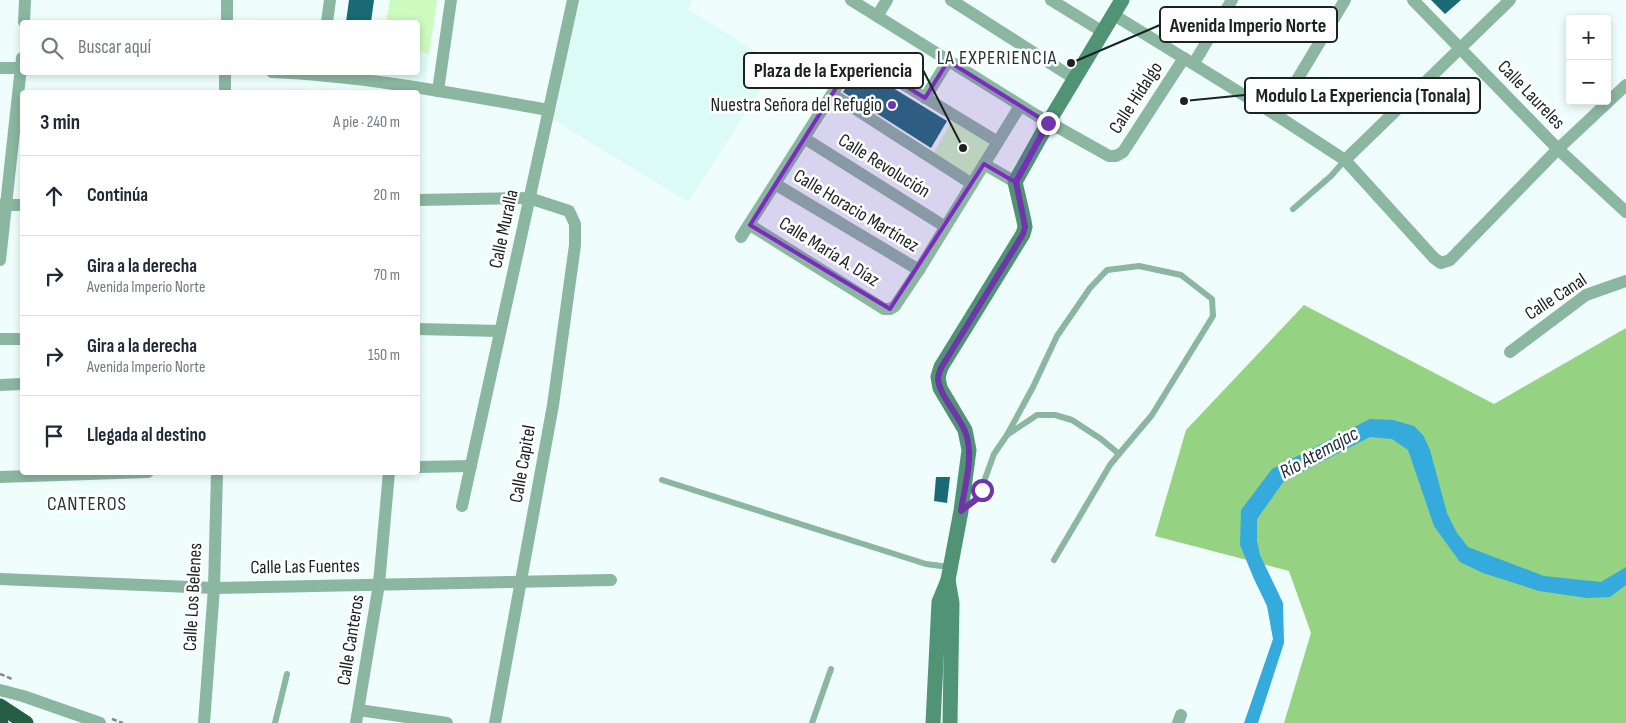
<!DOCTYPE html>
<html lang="es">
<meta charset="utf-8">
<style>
body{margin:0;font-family:"Sofia Sans Condensed",sans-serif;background:#f2f2f3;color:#1f2937}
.controls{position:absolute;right:15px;top:15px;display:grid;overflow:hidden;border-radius:5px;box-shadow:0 2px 8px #0003}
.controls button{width:45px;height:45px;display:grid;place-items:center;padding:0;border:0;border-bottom:1px solid #e0e1e3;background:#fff;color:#1f2937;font:25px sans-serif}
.stop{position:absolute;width:15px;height:15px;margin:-11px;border:4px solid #6f36ac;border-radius:50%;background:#fff}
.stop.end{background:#6f36ac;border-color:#fff;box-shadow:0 1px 5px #0008}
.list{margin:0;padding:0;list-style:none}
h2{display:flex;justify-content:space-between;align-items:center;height:65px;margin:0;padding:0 20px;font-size:21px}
h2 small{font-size:16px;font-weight:400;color:#747a83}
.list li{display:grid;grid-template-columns:32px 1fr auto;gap:15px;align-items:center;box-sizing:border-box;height:80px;padding:0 20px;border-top:1px solid #e0e1e3}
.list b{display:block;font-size:19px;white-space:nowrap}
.list p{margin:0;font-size:16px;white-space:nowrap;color:#747a83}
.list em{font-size:16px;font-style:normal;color:#747a83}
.icon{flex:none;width:28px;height:28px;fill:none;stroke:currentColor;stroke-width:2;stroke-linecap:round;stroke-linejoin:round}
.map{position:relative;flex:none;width:1626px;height:723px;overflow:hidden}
.search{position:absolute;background:#fff;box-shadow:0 2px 8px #0003;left:20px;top:20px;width:400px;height:55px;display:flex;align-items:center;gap:12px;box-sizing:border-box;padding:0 18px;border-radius:5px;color:#747a83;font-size:19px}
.panel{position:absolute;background:#fff;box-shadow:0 2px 8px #0003;left:20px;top:90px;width:400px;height:385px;border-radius:5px}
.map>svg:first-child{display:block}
.built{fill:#ddfbf6}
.green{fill:#ccfabf}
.forest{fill:#95d282}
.water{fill:#34aadd}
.building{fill:#196a75}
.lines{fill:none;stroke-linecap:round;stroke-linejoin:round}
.path{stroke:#818c8a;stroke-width:2.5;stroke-dasharray:5 2.5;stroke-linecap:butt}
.lane{stroke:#8bb6a0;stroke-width:6}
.street{stroke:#8bb6a0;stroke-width:12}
.secondary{stroke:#509475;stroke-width:15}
.highway{stroke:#245f45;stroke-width:15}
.route{stroke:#6f36ac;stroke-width:6}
.marked{fill:#7b2cbf;fill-opacity:0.2;stroke:#7b2cbf;stroke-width:4;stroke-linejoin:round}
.poi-dot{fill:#6f36ac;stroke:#fff;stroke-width:2}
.labels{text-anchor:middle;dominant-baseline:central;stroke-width:5;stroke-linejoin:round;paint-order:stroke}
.street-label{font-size:19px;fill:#1b2221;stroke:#fff}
.poi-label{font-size:19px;fill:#1b2221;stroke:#fff;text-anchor:end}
.neighbourhood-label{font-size:20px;letter-spacing:1px;fill:#283735;stroke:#fff}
.water-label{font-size:20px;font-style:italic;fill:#192c36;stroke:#fff}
.leader{fill:none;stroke:#1b2221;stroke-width:2}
.callout-dot{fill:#1b2221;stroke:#fff;stroke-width:2}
.callout{fill:#fff;stroke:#1b2221;stroke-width:2}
.callout-label{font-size:20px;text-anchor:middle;font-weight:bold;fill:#1b2221}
</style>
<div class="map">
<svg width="1626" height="723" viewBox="0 0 1626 723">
<rect width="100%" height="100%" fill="#effefc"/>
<g class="built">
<polygon points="577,0 693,0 688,9 777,65 688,202 552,119"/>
<polygon points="418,52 429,54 425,85 339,73 418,72"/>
</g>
<g class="green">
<polygon points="390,0 437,0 429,54 418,52 418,22 386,22"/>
<polygon points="953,119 994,143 970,182 933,154"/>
</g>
<polygon class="forest" points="1304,305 1494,404 1626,328 1626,723 1284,723 1311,633 1289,571 1155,536 1186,430"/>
<polygon class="water" points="1370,419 1393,420 1414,426 1423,435 1430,450 1447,513 1457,533 1468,547 1544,576 1601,582 1626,567 1626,585 1610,597 1587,598 1539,591 1483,573 1460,562 1434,526 1408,450 1392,439 1370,437 1284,481 1257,519 1257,541 1260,555 1283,603 1284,643 1258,723 1244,723 1273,639 1267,606 1254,579 1240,545 1241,510 1272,469"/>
<g class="building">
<polygon points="349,0 374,0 371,22 346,22"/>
<polygon points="1431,0 1461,0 1445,14"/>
<polygon points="859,68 862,69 947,121 931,148 843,92"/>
<polygon points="936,477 950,477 947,503 934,501"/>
</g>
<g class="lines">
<g class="path">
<polyline points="0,674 12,679"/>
<polyline points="112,719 123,723"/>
</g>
<g class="lane">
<polyline points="1293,209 1331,176 1345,160"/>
<polyline points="1007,435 1033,387 1057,336 1090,288 1107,270 1139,266 1181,275 1212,299 1213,316 1152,415 1119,454"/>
<polyline points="662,480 926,564 949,567"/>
<polyline points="963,509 978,498 994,454 1007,435 1037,415 1055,415 1072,420 1101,439 1119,454 1110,465 1054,560"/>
<polyline points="275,723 287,674"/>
<polyline points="812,723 831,669"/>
</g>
<g class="street">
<polyline points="851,0 1036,115 1109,156 1116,156 1123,152 1184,58"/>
<polyline points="951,0 1075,79"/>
<polyline points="1051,0 1103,32"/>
<polyline points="1413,0 1558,149 1626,212"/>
<polyline points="1114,15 1276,115 1345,160 1434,258 1441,263 1450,260 1558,149 1626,85"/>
<polyline points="877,16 887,0"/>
<polyline points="24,22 25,0"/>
<polyline points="227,22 227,0"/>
<polyline points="327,22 330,0"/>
<polyline points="1194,63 1232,0"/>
<polyline points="0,68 22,68"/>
<path d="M272,72C365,76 457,94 549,110"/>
<polyline points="438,91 451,0"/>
<polyline points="225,92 225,72"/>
<polyline points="832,94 972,184"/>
<polyline points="925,98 948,61"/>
<polyline points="1276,115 1345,0"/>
<polyline points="804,138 944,226"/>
<polyline points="1345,160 1510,0"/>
<polyline points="984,164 1015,182"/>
<polyline points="775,184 919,270"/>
<polyline points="418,200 529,198 569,211 575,224 575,245 553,405 495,723"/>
<polyline points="0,205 22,205"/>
<polyline points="750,225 884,309 890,309 895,306 919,270 1020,106"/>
<polyline points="741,237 832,94 851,64 857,60 865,61 998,142"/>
<polyline points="0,260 22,58"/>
<polyline points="418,329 500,331"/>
<polyline points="0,339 22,339"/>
<polyline points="1510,352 1586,295 1626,281"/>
<polyline points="0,385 22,384"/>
<polyline points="418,467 471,466"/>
<polyline points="0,477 148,472"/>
<polyline points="462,506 573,0"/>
<polyline points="0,579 214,588 611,580"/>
<polyline points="0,690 23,696 100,723"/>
<polyline points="359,710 447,723"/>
<polyline points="204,723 214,588 217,472"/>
<polyline points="356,723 379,584 389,472"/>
<polyline points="1178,723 1181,715"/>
</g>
<g class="secondary">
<polyline points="948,580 952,603 950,723"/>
<polyline points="933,723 939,602 948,580 961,511 969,450 965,430 940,388 938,377 941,367 1023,234 1025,227 1024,221 1015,182 1048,123 1122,0"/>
</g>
<g class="highway">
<polyline points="0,706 26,723"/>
<polyline points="0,722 1,723"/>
</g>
</g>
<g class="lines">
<path class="route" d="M982,490L978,498L961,511C964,489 972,464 968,442C965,420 940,399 938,379C938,375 940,371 941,368L1023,234L1025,227L1024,221L1016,182L1048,123"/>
</g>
<path class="marked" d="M857,60L865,61L925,98L948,61L1048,123L1015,182L984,164L890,309L750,225L851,64Z"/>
<circle class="poi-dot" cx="892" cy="105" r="5"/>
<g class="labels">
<g class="street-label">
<text transform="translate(1531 95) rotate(46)">Calle Laureles</text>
<text transform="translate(1136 98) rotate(-57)">Calle Hidalgo</text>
<text transform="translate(884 166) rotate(32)">Calle Revolución</text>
<text transform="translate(856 211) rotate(31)">Calle Horacio Martínez</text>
<text transform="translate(504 229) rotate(-78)">Calle Muralla</text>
<text transform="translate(829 252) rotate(32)">Calle María A. Díaz</text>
<text transform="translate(1556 297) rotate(-33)">Calle Canal</text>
<text transform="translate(523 464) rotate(-80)">Calle Capitel</text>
<text transform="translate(305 567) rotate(-1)">Calle Las Fuentes</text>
<text transform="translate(193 597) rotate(-87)">Calle Los Belenes</text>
<text transform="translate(351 640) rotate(-81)">Calle Canteros</text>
</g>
<g class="poi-label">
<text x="882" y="105">Nuestra Señora del Refugio</text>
</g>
<g class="neighbourhood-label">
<text x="997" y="58">LA EXPERIENCIA</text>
<text x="87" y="504">CANTEROS</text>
</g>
<g class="water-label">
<text transform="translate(1319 453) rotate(-29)">Río Atemajac</text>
</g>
</g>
<path class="leader" d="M1071 63L1160 25M963 148L923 70M1184 101L1245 95"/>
<g class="callout-dot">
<circle cx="1071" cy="63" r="5"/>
<circle cx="963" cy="148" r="5"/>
<circle cx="1184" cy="101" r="5"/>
</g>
<g class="callout">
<rect x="1160" y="7" width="177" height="35" rx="5"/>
<rect x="744" y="53" width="179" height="35" rx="5"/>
<rect x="1245" y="78" width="235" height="35" rx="5"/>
</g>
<g class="callout-label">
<text x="1248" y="32">Avenida Imperio Norte</text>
<text x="833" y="77">Plaza de la Experiencia</text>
<text x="1363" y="102">Modulo La Experiencia (Tonala)</text>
</g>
</svg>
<div class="controls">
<button>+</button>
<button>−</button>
</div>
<div class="stop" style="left:982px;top:490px"></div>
<div class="stop end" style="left:1048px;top:123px"></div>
<div class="search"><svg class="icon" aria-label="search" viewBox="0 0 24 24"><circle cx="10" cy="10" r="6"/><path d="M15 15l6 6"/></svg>Buscar aquí</div>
<section class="panel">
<h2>3 min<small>A pie · 240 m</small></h2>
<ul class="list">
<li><svg class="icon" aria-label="ahead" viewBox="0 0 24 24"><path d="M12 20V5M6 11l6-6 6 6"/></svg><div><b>Continúa</b></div><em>20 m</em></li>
<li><svg class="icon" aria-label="right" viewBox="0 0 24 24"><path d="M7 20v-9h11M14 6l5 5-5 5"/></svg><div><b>Gira a la derecha</b><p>Avenida Imperio Norte</p></div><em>70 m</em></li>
<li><svg class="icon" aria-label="right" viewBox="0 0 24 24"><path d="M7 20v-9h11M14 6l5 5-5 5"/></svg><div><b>Gira a la derecha</b><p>Avenida Imperio Norte</p></div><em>150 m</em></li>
<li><svg class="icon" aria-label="arrive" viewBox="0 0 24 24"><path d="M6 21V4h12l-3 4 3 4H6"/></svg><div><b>Llegada al destino</b></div></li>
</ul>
</section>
</div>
